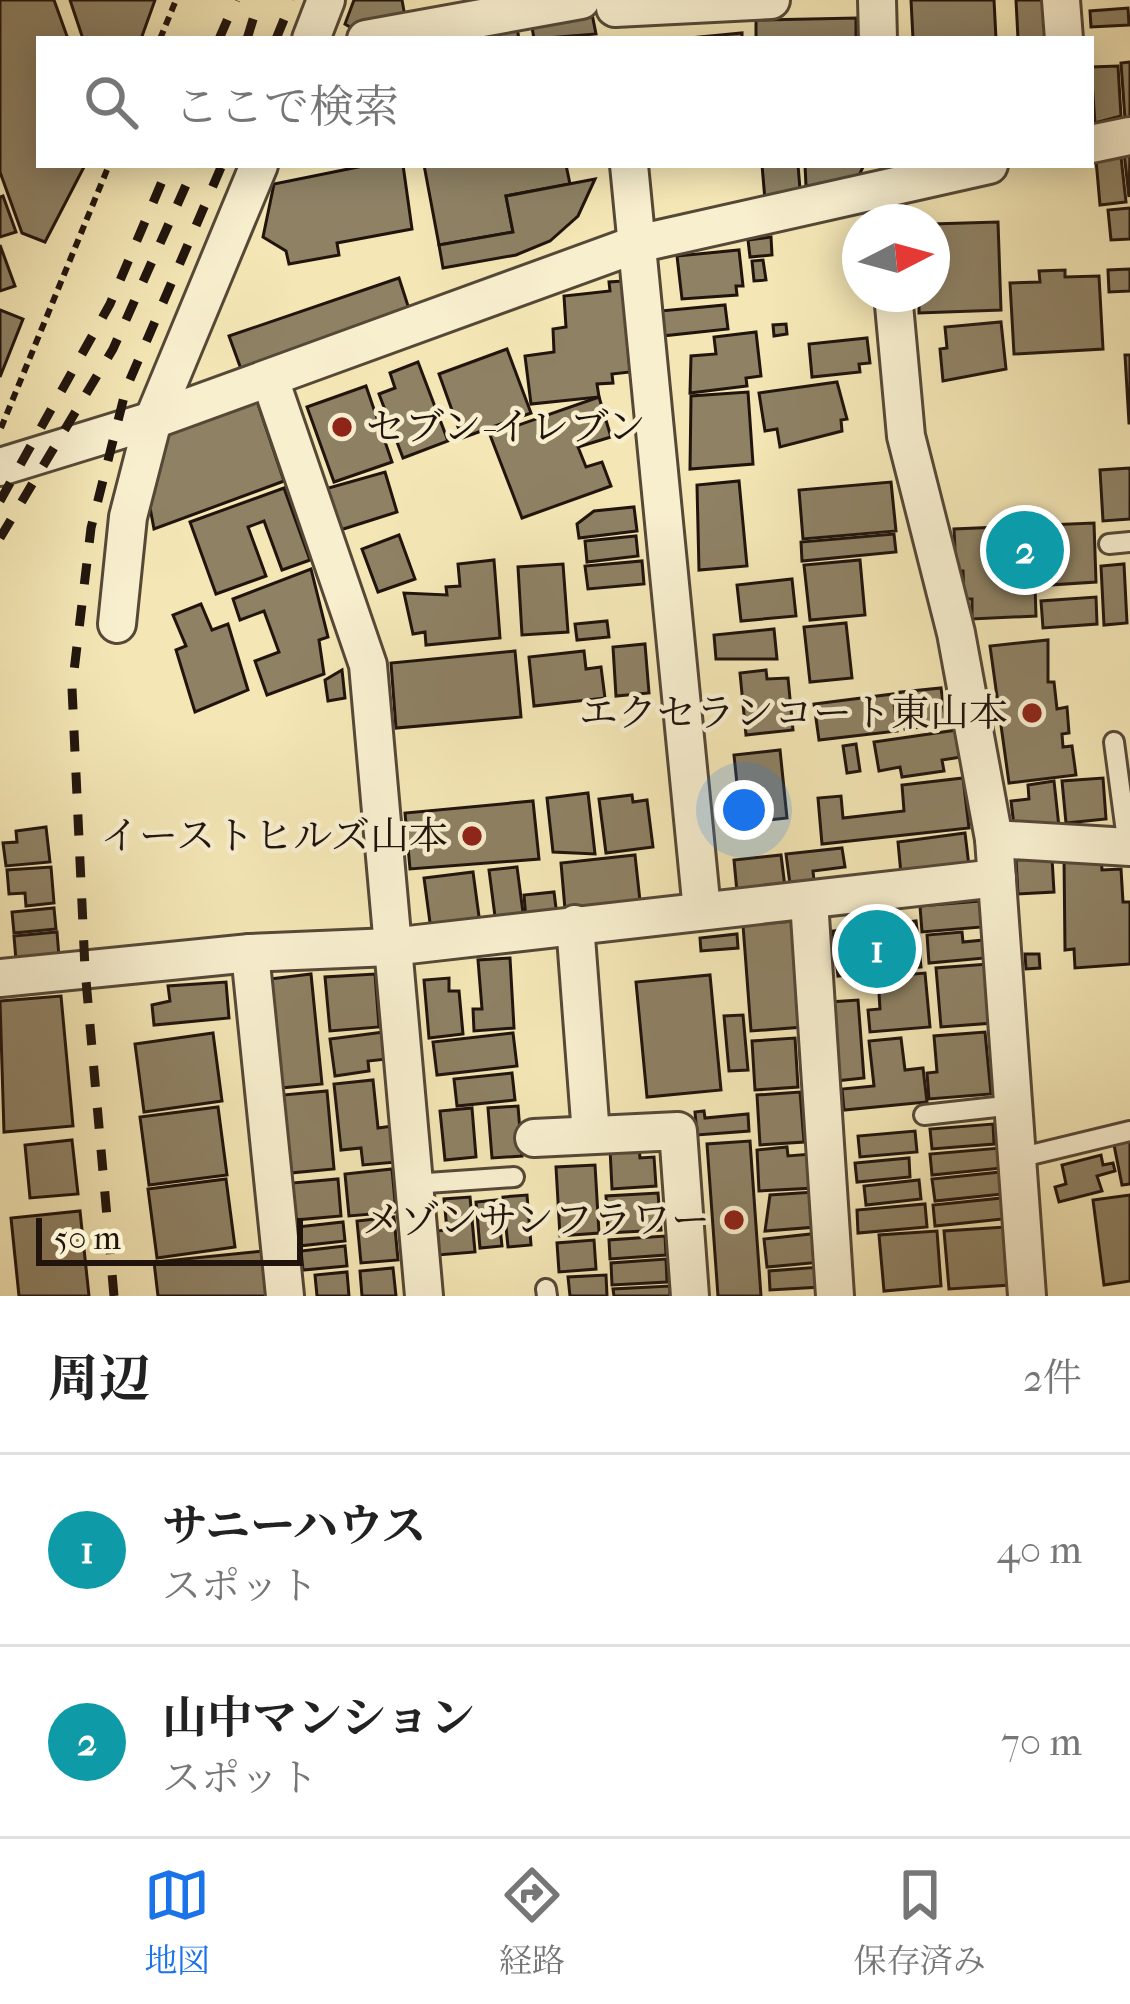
<!DOCTYPE html>
<html lang="ja">
<meta charset="utf-8">
<style>
body{margin:0;font-family:"IM FELL French Canon","Noto Serif JP",serif;background:#f2f2f2;color:#222}
.compass{position:absolute;left:842px;top:204px;width:108px;height:108px;border-radius:50%;background:#fff;box-shadow:0 6px 30px #0003;rotate:84deg}
.scale{position:absolute;left:36px;bottom:30px;width:267px;box-sizing:border-box;padding-left:12px;border:6px solid #20140d;border-top:0;font-size:33px;line-height:42px;white-space:nowrap;color:#20140d;-webkit-text-stroke:9px #f8efcf;paint-order:stroke}
.you{position:absolute;left:744px;top:810px;width:42px;height:42px;margin:-30px;border:9px solid #fff;border-radius:50%;background:#1a73e8;box-shadow:0 0 0 18px #1a73e833}
.badge{display:grid;place-items:center;width:78px;height:78px;border-radius:50%;background:#1a73e8;color:#fff;font-size:39px;font-weight:700}
.pin{position:absolute;translate:-50% -50%;border:6px solid #fff;box-shadow:0 3px 12px #0006}
.list{margin:0;padding:0;list-style:none}
h2{display:flex;justify-content:space-between;align-items:center;height:156px;margin:0;padding:0 48px;font-size:51px}
h2 small{font-size:39px;font-weight:400;color:#767676}
.list li{display:grid;grid-template-columns:78px 1fr auto;gap:36px;align-items:center;box-sizing:border-box;height:192px;padding:0 48px;border-top:3px solid #e0e0e0}
.list b{display:block;font-size:45px;white-space:nowrap}
.list p{margin:0;font-size:39px;white-space:nowrap;color:#767676}
.list em{font-size:39px;font-style:normal;color:#767676}
.icon{flex:none;width:66px;height:66px;fill:none;stroke:currentColor;stroke-width:2;stroke-linecap:round;stroke-linejoin:round}
.map{position:relative;flex:none;width:1130px;height:1296px;overflow:hidden}
.search{position:absolute;background:#fff;box-shadow:0 6px 30px #0003;left:36px;right:36px;top:36px;height:132px;display:flex;align-items:center;gap:30px;box-sizing:border-box;padding:0 42px;border-radius:0px;color:#767676;font-size:45px}
.sheet{height:540px;background:#fff}
nav{display:flex;justify-content:space-around;align-items:center;box-sizing:border-box;height:168px;border-top:3px solid #e0e0e0;background:#fff;font-size:33px;color:#767676}
nav a{display:grid;justify-items:center;gap:6px}
nav .on{color:#1a73e8}
.map>svg:first-child{display:block}
.building{fill:#8e8164;stroke:#20140d;stroke-width:3}
.lines{fill:none;stroke-linecap:round;stroke-linejoin:round}
.service-casing{stroke:#554837;stroke-width:24}
.minor-casing{stroke:#554837;stroke-width:42}
.path{stroke:#20140d;stroke-width:6;stroke-dasharray:9 6;stroke-linecap:butt}
.service{stroke:#f8efcf;stroke-width:18}
.minor{stroke:#f8efcf;stroke-width:36}
.rail{stroke:#20140d;stroke-width:9;stroke-dasharray:21 21;stroke-linecap:butt}
.poi-dot{fill:#8f2418;stroke:#f8efcf;stroke-width:4.5}
.labels{text-anchor:middle;dominant-baseline:central;stroke-width:9;stroke-linejoin:round;paint-order:stroke}
.poi-label{font-size:39px;fill:#20140d;stroke:#f8efcf;text-anchor:end}
</style>
<div class="map">
<svg width="1130" height="1296" viewBox="0 0 1130 1296">
<rect width="100%" height="100%" fill="#f4e6b5"/>
<filter id="stains"><feTurbulence type="fractalNoise" baseFrequency=".00167" numOctaves="4"/><feColorMatrix values="0 0 0 0 .2 0 0 0 0 .09 0 0 0 0 .02 0 0 0 .5 -.17"/></filter>
<radialGradient id="worn" r=".72"><stop offset=".6" stop-color="#630" stop-opacity="0"/><stop offset="1" stop-color="#630" stop-opacity=".3"/></radialGradient>
<g class="building">
<polygon points="0,0 54,0 68,39 39,39 39,165 85,165 45,242 22,233 0,172"/>
<polygon points="70,0 155,0 141,39 83,39"/>
<polygon points="354,0 402,0 405,17 355,30 345,24"/>
<polygon points="911,0 994,0 996,39 913,39"/>
<polygon points="1016,0 1051,0 1052,39 1018,39"/>
<polygon points="590,4 596,34 534,39 530,15"/>
<polygon points="1128,8 1129,25 1091,27 1090,11"/>
<polygon points="856,18 856,39 756,39 756,20"/>
<polygon points="516,22 519,39 424,39"/>
<polygon points="742,33 742,39 679,39"/>
<polygon points="1130,62 1130,117 1125,119 1121,63"/>
<polygon points="1118,66 1121,116 1095,123 1091,67"/>
<polygon points="1124,153 1130,153 1129,197"/>
<polygon points="1121,157 1126,202 1100,205 1096,160"/>
<polygon points="368,165 403,165 412,229 337,243 339,255 289,264 286,251 263,237 274,184"/>
<polygon points="424,165 566,165 570,184 506,196 513,232 439,245"/>
<polygon points="762,165 798,165 800,189 765,200"/>
<polygon points="805,165 863,165 863,167 856,182 806,186"/>
<polygon points="595,179 578,216 550,241 516,255 443,268 439,245 513,232 506,196"/>
<polygon points="3,196 16,232 0,237 0,197"/>
<polygon points="1130,208 1130,239 1111,240 1108,210"/>
<polygon points="998,222 1001,310 919,313 919,294 932,294 932,224"/>
<polygon points="771,237 772,255 750,257 748,240"/>
<polygon points="0,245 15,286 0,291"/>
<polygon points="739,250 743,286 736,286 737,295 682,299 677,256"/>
<polygon points="763,260 766,280 754,281 752,261"/>
<polygon points="1130,269 1130,291 1109,292 1108,270"/>
<polygon points="1065,270 1065,277 1099,276 1103,349 1014,354 1010,283 1040,282 1039,271"/>
<polygon points="399,278 410,312 241,369 229,336"/>
<polygon points="623,281 630,372 612,374 613,383 597,384 599,397 531,404 525,356 554,352 553,329 566,327 564,296 610,291 609,282"/>
<polygon points="725,305 728,329 662,336 660,311"/>
<polygon points="0,310 23,319 0,377"/>
<polygon points="1001,322 1006,369 943,381 940,349 947,348 945,327"/>
<polygon points="786,324 787,334 774,336 773,325"/>
<polygon points="756,332 761,376 746,378 747,386 690,393 691,356 716,354 714,337"/>
<polygon points="867,338 870,363 859,364 860,372 812,377 809,344"/>
<polygon points="507,349 531,413 462,438 439,374"/>
<polygon points="1125,355 1130,355 1130,423 1129,423"/>
<polygon points="418,362 448,441 403,458 379,394 395,388 390,373"/>
<polygon points="837,382 847,419 841,420 842,431 780,447 777,429 765,431 759,393"/>
<polygon points="366,386 392,462 334,482 307,407"/>
<polygon points="748,392 753,464 690,469 691,396"/>
<polygon points="599,397 611,437 578,447 586,467 602,462 611,486 522,518 490,435"/>
<polygon points="257,401 284,481 154,529 148,497 165,433"/>
<polygon points="1130,468 1130,519 1103,521 1100,470"/>
<polygon points="385,472 397,512 337,531 325,489"/>
<polygon points="739,481 747,566 699,570 697,485"/>
<polygon points="891,482 896,531 803,539 799,490"/>
<polygon points="284,488 310,560 282,570 264,521 248,527 266,576 216,594 190,522"/>
<polygon points="634,507 637,531 579,538 577,524 594,511"/>
<polygon points="1094,523 1096,582 1035,586 1036,616 972,619 972,599 964,599 963,571 956,571 954,529"/>
<polygon points="894,534 896,552 802,561 801,542"/>
<polygon points="399,535 415,579 378,592 362,549"/>
<polygon points="636,536 638,556 587,562 585,541"/>
<polygon points="494,560 500,638 426,645 425,632 413,634 404,593 447,595 446,587 460,586 458,564"/>
<polygon points="860,560 865,615 810,620 804,565"/>
<polygon points="642,561 644,584 588,589 585,566"/>
<polygon points="563,564 568,632 522,635 518,567"/>
<polygon points="1124,564 1127,623 1104,625 1101,566"/>
<polygon points="311,569 328,637 319,640 324,674 267,695 255,661 279,652 264,611 240,620 233,599"/>
<polygon points="792,579 796,616 741,621 737,585"/>
<polygon points="1096,597 1097,624 1043,628 1041,601"/>
<polygon points="201,604 212,630 228,624 248,690 195,712 176,650 186,646 173,615"/>
<polygon points="607,621 609,637 577,640 575,624"/>
<polygon points="846,623 852,678 810,682 804,627"/>
<polygon points="774,629 777,659 716,659 714,635"/>
<polygon points="1048,640 1048,682 1054,682 1057,709 1067,707 1069,733 1062,734 1063,747 1072,746 1076,775 1009,783 990,646"/>
<polygon points="645,644 649,693 616,696 613,647"/>
<polygon points="515,651 521,717 396,728 391,663"/>
<polygon points="584,651 586,669 601,667 605,698 534,706 529,657"/>
<polygon points="342,670 345,698 328,701 325,680"/>
<polygon points="766,670 767,679 788,678 793,730 746,735 740,673"/>
<polygon points="941,688 946,724 905,729 900,692"/>
<polygon points="893,694 897,731 819,740 814,704"/>
<polygon points="957,730 961,757 942,760 944,771 902,777 900,767 879,771 874,742"/>
<polygon points="856,744 860,771 847,773 843,746"/>
<polygon points="780,750 787,818 741,823 734,755"/>
<polygon points="963,778 969,828 822,844 818,798 841,796 843,818 904,811 902,785"/>
<polygon points="1103,778 1106,819 1066,823 1062,781"/>
<polygon points="1054,781 1059,827 1014,826 1011,801 1029,799 1028,785"/>
<polygon points="588,793 595,854 553,852 547,798"/>
<polygon points="632,795 633,802 647,800 653,847 606,853 599,799"/>
<polygon points="533,801 539,859 410,869 405,813"/>
<polygon points="46,827 50,862 6,866 3,843 17,842 16,831"/>
<polygon points="965,833 969,866 901,874 898,842"/>
<polygon points="842,848 845,867 813,871 814,881 790,884 786,854"/>
<polygon points="1101,854 1102,870 1121,869 1123,902 1130,902 1130,964 1075,968 1074,949 1065,950 1064,857"/>
<polygon points="635,855 640,901 565,909 561,863"/>
<polygon points="781,855 785,887 737,892 734,860"/>
<polygon points="1052,858 1054,892 1018,894 1016,860"/>
<polygon points="51,867 54,903 26,906 25,893 9,894 7,870"/>
<polygon points="517,867 524,920 496,924 489,870"/>
<polygon points="473,872 480,924 431,930 424,878"/>
<polygon points="554,892 557,916 526,919 524,895"/>
<polygon points="980,901 982,927 922,932 920,906"/>
<polygon points="54,908 56,929 14,933 12,912"/>
<polygon points="795,921 803,1027 751,1031 743,925"/>
<polygon points="916,921 921,967 838,976 833,931"/>
<polygon points="57,932 59,957 16,960 14,936"/>
<polygon points="962,932 963,942 984,940 985,958 929,963 927,935"/>
<polygon points="737,934 738,948 701,951 700,938"/>
<polygon points="1025,954 1039,954 1040,968 1026,969"/>
<polygon points="510,958 514,1028 474,1031 473,1009 482,1009 478,960"/>
<polygon points="988,964 993,1023 941,1027 936,968"/>
<polygon points="925,973 930,1027 870,1032 868,1010 880,1009 878,977"/>
<polygon points="311,974 322,1084 281,1088 270,979"/>
<polygon points="375,974 379,1027 330,1031 325,977"/>
<polygon points="710,975 721,1090 647,1097 636,982"/>
<polygon points="449,978 449,991 459,991 463,1034 429,1038 424,980"/>
<polygon points="226,982 229,1018 154,1025 152,1005 170,1001 168,986"/>
<polygon points="61,996 73,1126 4,1132 0,1001"/>
<polygon points="858,1000 864,1078 835,1081 830,1002"/>
<polygon points="743,1015 748,1070 729,1071 724,1016"/>
<polygon points="384,1032 387,1059 368,1061 369,1071 335,1076 330,1039"/>
<polygon points="985,1032 991,1094 929,1099 927,1073 937,1072 934,1036"/>
<polygon points="213,1033 222,1101 144,1112 135,1044"/>
<polygon points="513,1033 517,1066 437,1075 433,1042"/>
<polygon points="795,1038 798,1087 755,1090 752,1041"/>
<polygon points="901,1038 905,1070 923,1068 927,1102 844,1110 842,1089 874,1086 869,1041"/>
<polygon points="512,1073 515,1100 457,1106 454,1079"/>
<polygon points="373,1080 378,1128 393,1126 397,1162 363,1165 361,1148 341,1150 334,1084"/>
<polygon points="327,1091 334,1169 290,1173 283,1095"/>
<polygon points="800,1092 804,1142 760,1145 757,1095"/>
<polygon points="518,1106 522,1156 492,1158 488,1108"/>
<polygon points="218,1107 227,1175 149,1185 140,1117"/>
<polygon points="472,1108 476,1157 445,1160 440,1111"/>
<polygon points="704,1111 705,1118 748,1114 749,1131 697,1135 695,1112"/>
<polygon points="993,1124 994,1144 932,1149 930,1129"/>
<polygon points="915,1131 917,1152 860,1157 858,1136"/>
<polygon points="1130,1137 1130,1184 1122,1185 1113,1140"/>
<polygon points="72,1140 78,1194 30,1198 25,1145"/>
<polygon points="750,1141 761,1296 718,1296 707,1144"/>
<polygon points="639,1147 640,1158 654,1157 656,1186 612,1189 610,1149"/>
<polygon points="787,1147 788,1156 811,1154 814,1188 759,1191 757,1150"/>
<polygon points="1000,1148 1002,1168 932,1175 930,1154"/>
<polygon points="1101,1155 1103,1165 1113,1163 1115,1171 1097,1176 1102,1191 1059,1202 1055,1187 1066,1184 1062,1165"/>
<polygon points="909,1158 910,1177 857,1182 855,1163"/>
<polygon points="595,1165 599,1233 560,1236 556,1167"/>
<polygon points="392,1169 396,1212 349,1216 345,1174"/>
<polygon points="1001,1172 1003,1194 935,1201 932,1179"/>
<polygon points="226,1179 235,1247 157,1258 148,1189"/>
<polygon points="338,1179 341,1216 295,1220 292,1183"/>
<polygon points="919,1180 921,1199 866,1205 864,1186"/>
<polygon points="814,1192 816,1227 765,1231 770,1195"/>
<polygon points="658,1193 661,1230 608,1233 606,1196"/>
<polygon points="527,1195 531,1245 508,1247 503,1197"/>
<polygon points="1130,1195 1130,1281 1104,1285 1093,1200"/>
<polygon points="470,1197 475,1252 438,1255 436,1231 447,1230 444,1199"/>
<polygon points="1002,1198 1003,1219 935,1226 933,1205"/>
<polygon points="497,1200 502,1246 480,1248 476,1202"/>
<polygon points="925,1204 927,1227 858,1233 857,1210"/>
<polygon points="80,1211 89,1296 19,1296 11,1218"/>
<polygon points="394,1217 398,1260 361,1263 357,1221"/>
<polygon points="343,1222 345,1241 299,1246 297,1227"/>
<polygon points="1005,1227 1010,1285 949,1289 944,1231"/>
<polygon points="937,1231 941,1286 884,1291 879,1235"/>
<polygon points="820,1233 822,1262 767,1267 764,1239"/>
<polygon points="665,1236 666,1255 610,1259 609,1240"/>
<polygon points="594,1240 596,1269 559,1272 557,1243"/>
<polygon points="345,1246 347,1266 303,1270 301,1251"/>
<polygon points="263,1251 268,1296 158,1296 154,1262"/>
<polygon points="666,1259 667,1282 612,1285 611,1263"/>
<polygon points="820,1267 821,1287 770,1290 769,1271"/>
<polygon points="393,1268 396,1296 362,1296 360,1271"/>
<polygon points="347,1272 349,1296 317,1296 315,1275"/>
<polygon points="606,1275 607,1296 570,1296 568,1277"/>
<polygon points="670,1286 670,1296 614,1296 613,1289"/>
</g>
<g class="lines">
<g class="service-casing">
<g id="service">
<polyline points="1109,544 1130,542"/>
<polyline points="1114,742 1128,847"/>
<polyline points="924,1115 1014,1105"/>
<polyline points="1018,1158 1130,1131"/>
<polyline points="413,1184 514,1177"/>
<polyline points="546,1289 547,1296"/>
</g>
</g>
<g class="minor-casing">
<g id="minor">
<polyline points="877,0 878,39"/>
<polyline points="1061,0 1064,39"/>
<polyline points="615,8 771,0"/>
<polyline points="311,39 326,0"/>
<polyline points="366,39 581,0"/>
<polyline points="1091,144 1130,136"/>
<polyline points="629,165 702,911"/>
<polyline points="893,294 906,436 956,633 994,839 1027,1296"/>
<polyline points="270,379 368,665 424,1296"/>
<polyline points="0,467 153,420 637,244 989,165"/>
<polyline points="117,624 128,517 153,420 259,165"/>
<polyline points="994,839 1130,847"/>
<polyline points="809,901 835,1296"/>
<polyline points="575,924 591,1135"/>
<polyline points="250,953 285,1296"/>
<polyline points="0,978 250,953 391,947 997,878"/>
<polyline points="534,1138 678,1131 690,1296"/>
</g>
</g>
<g class="path">
<polyline points="160,39 176,0"/>
<polyline points="1,428 109,165"/>
</g>
<use href="#service" class="service"/>
<use href="#minor" class="minor"/>
<g class="rail">
<polyline points="219,39 236,0"/>
<polyline points="247,39 259,0"/>
<polyline points="276,39 292,0"/>
<polyline points="0,501 110,304 169,165"/>
<polyline points="0,538 113,349 195,165"/>
<polyline points="114,1296 85,969 72,688 91,528 126,389 222,165"/>
</g>
</g>
<g class="poi-dot">
<circle cx="342" cy="427" r="12"/>
<circle cx="1032" cy="713" r="12"/>
<circle cx="472" cy="836" r="12"/>
<circle cx="734" cy="1220" r="12"/>
</g>
<g class="labels">
<g class="poi-label">
<text x="366" y="427" text-anchor="start">セブン-イレブン</text>
<text x="1008" y="713">エクセランコート東山本</text>
<text x="448" y="836">イーストヒルズ山本</text>
<text x="710" y="1220">メゾンサンフラワー</text>
</g>
</g>
<rect width="100%" height="100%" filter="url(#stains)"/>
<rect width="100%" height="100%" fill="url(#worn)"/>
</svg>
<svg class="compass" viewBox="-18 -18 36 36"><path d="M0-13l5 13h-10z" fill="#e53935"/><path d="M0 13l5-13h-10z" fill="#767676"/></svg>
<div class="scale">50 m</div>
<div class="you"></div>
<div class="pin badge" style="left:877px;top:949px;background:#0f9aa8">1</div>
<div class="pin badge" style="left:1025px;top:550px;background:#0f9aa8">2</div>
<div class="search"><svg class="icon" aria-label="search" viewBox="0 0 24 24"><circle cx="10" cy="10" r="6"/><path d="M15 15l6 6"/></svg>ここで検索</div>
</div>
<section class="sheet">
<h2>周辺<small>2件</small></h2>
<ul class="list">
<li><span class="badge" style="background:#0f9aa8">1</span><div><b>サニーハウス</b><p>スポット</p></div><em>40 m</em></li>
<li><span class="badge" style="background:#0f9aa8">2</span><div><b>山中マンション</b><p>スポット</p></div><em>70 m</em></li>
</ul>
</section>
<nav>
<a class="on"><svg class="icon" aria-label="map" viewBox="0 0 24 24"><path d="M3 6l6-2 6 2 6-2v14l-6 2-6-2-6 2zM9 4v14M15 6v14"/></svg>地図</a>
<a><svg class="icon" aria-label="directions" viewBox="0 0 24 24"><path d="M12 3l9 9-9 9-9-9zM9 14v-3h6M13 9l2 2-2 2"/></svg>経路</a>
<a><svg class="icon" aria-label="saved" viewBox="0 0 24 24"><path d="M7 4h10v16l-5-4-5 4z"/></svg>保存済み</a>
</nav>
